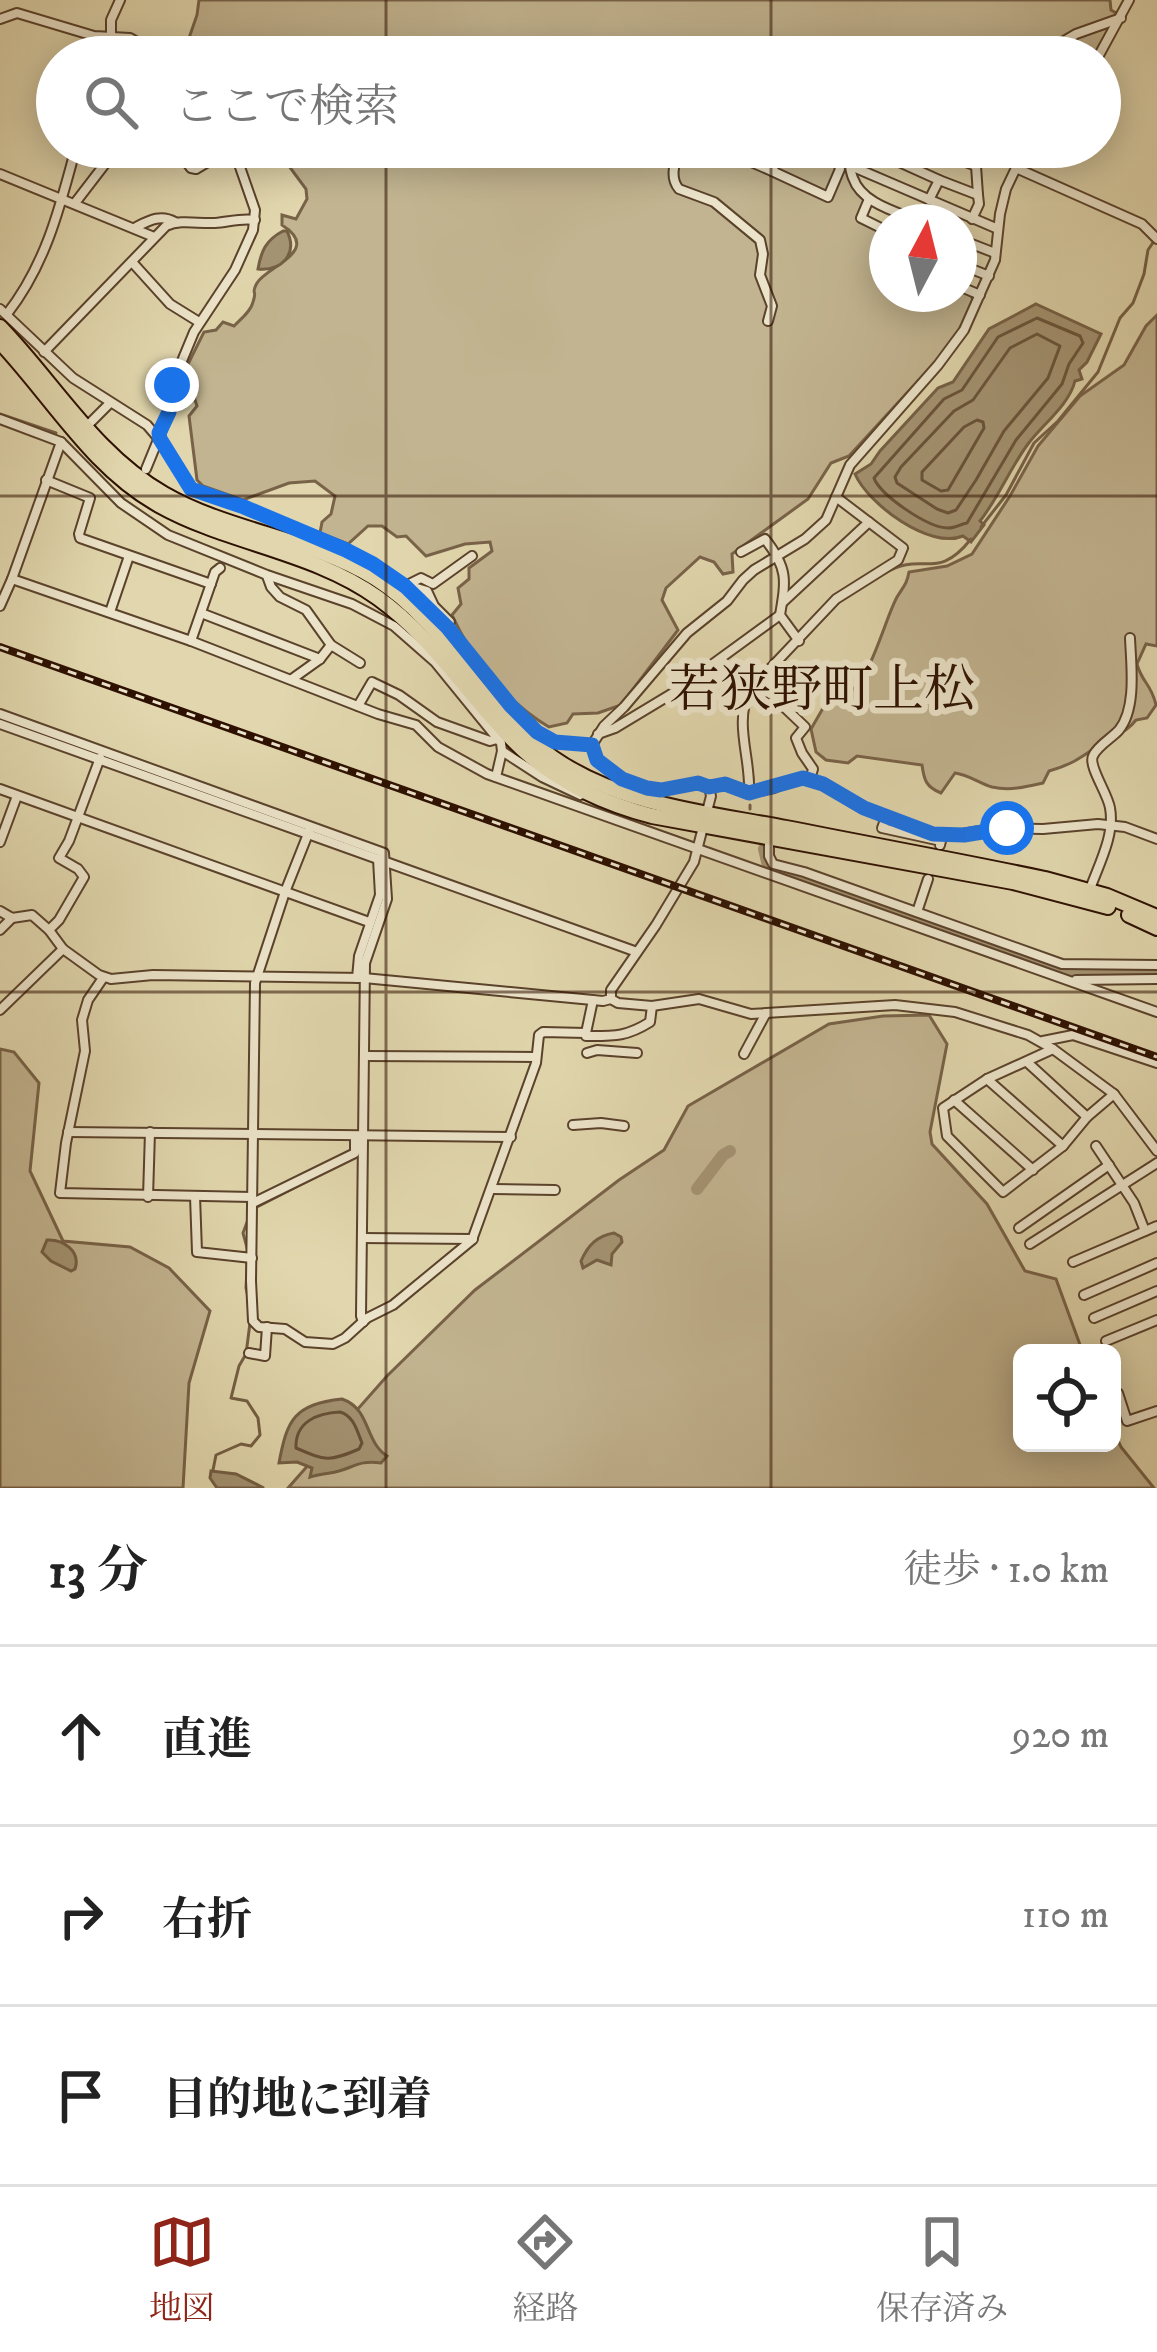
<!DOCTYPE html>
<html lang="ja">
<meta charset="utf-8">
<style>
body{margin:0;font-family:"IM FELL DW Pica","Noto Serif JP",serif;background:#f2f2f2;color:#222}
.controls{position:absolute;right:36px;bottom:36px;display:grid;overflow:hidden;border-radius:18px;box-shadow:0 6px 30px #0003}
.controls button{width:108px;height:108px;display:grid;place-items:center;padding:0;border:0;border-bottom:3px solid #e0e0e0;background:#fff;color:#222;font:60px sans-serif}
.compass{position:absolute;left:869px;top:204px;width:108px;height:108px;border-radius:50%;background:#fff;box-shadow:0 6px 30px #0003;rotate:7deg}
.stop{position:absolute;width:36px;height:36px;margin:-27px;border:9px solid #1a73e8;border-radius:50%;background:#fff}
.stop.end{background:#1a73e8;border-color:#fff;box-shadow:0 3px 12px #0008}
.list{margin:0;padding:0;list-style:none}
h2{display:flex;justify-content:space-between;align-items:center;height:156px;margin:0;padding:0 48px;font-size:51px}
h2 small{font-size:39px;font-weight:400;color:#767676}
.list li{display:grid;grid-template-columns:78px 1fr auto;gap:36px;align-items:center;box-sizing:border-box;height:180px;padding:0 48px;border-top:3px solid #e0e0e0}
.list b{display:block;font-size:45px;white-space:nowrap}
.list em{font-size:39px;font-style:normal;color:#767676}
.icon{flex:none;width:66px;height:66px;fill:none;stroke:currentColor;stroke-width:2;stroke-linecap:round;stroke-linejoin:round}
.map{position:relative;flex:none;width:1157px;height:1488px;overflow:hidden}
.search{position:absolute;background:#fff;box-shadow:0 6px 30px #0003;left:36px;right:36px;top:36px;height:132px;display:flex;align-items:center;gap:30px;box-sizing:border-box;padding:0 42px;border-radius:66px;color:#767676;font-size:45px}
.sheet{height:696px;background:#fff}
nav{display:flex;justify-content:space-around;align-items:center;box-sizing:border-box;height:168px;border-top:3px solid #e0e0e0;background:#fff;font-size:33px;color:#767676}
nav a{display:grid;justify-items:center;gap:6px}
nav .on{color:#8f2418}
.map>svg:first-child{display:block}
.green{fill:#c2b490;stroke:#786248;stroke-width:3}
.water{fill:#a49372;stroke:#745f44;stroke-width:3}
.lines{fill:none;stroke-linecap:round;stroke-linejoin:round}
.shore{stroke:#685239;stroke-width:3}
.stream{stroke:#745f44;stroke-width:3}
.river{stroke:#a49372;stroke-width:12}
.minor-casing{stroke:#5a422b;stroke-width:12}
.trunk-casing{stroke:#2d1000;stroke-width:18}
.minor{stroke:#ece4ca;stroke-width:8}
.trunk{stroke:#e1d6ad;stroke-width:14}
.rail-casing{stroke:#2d1000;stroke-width:8}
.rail{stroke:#ece4ca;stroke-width:3;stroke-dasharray:9;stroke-linecap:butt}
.route{stroke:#1a73e8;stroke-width:15}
.grid{fill:none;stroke:#2d1000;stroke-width:3;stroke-opacity:0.55}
.labels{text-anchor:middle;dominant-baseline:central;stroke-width:12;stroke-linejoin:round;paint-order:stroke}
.quarter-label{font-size:51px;fill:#2d1000;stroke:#ece4ca}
</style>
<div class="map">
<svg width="1157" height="1488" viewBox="0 0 1157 1488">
<rect width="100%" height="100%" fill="#e1d6ad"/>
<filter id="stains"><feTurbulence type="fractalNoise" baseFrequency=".00167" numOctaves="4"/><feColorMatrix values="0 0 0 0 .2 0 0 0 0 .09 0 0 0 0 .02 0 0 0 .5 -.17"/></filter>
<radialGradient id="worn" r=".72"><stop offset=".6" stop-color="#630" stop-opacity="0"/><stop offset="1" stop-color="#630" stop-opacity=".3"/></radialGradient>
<g class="green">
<polygon points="199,0 1110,0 1111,10 1118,14 1094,57 199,57 188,41 197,15"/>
<path d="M281,147H842L849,178L865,201L857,217L859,222L887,234V294H959V289L971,295L974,303L950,346L849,456L831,463L808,499L732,554L733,572L723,574L714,562L700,557L666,588L662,600L678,630L621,705L598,713L573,714L567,723L549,727C507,702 472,659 452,615L461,604L458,588L469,579V568L492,551L490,542L465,544L426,556L406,536L397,537L382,526H368L348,544L320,533L322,522L331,514L335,496L315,481L289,483L243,500L203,486L197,480L189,416L197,406L191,388L181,378L204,332L216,330L223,322L234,326C241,319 251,311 253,302C258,288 250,296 257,283C267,266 323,251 282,225V215L296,219L307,199L306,189L289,166L282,164Z"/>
<path d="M1157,315V646L1146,644L1137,664C1142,683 1151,683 1156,705L1147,718L1136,720C1126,733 1117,733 1104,742C1083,756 1074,764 1049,771L1043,783C1026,787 1010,791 992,787C979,783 969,775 955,773L941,793C926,787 924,780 922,765L857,756L848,763L826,760L816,752L811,729L830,696C836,694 843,695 849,692C870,681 885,619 897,597C903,587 907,584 909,572L947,566L972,554L1010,496L1038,446L1080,396L1124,365L1146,326Z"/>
<polygon points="929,1015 947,1044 930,1132 932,1144 987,1204 1025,1271 1056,1279 1083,1353 1022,1353 1022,1443 1112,1443 1112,1427 1121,1447 1154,1488 288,1488 387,1376 475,1290 619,1180 664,1150 688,1106 829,1024 883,1016"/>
<polygon points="0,1049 14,1052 39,1083 30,1171 63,1241 130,1247 169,1268 210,1311 189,1383 183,1488 0,1488"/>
</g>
<g class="water">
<path d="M283,231H287C298,254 282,271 258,269C261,251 266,240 283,231Z"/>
<path d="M1036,304L1101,334L1087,362L1079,370L1082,379L1075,381C1069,405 1043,424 1028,444C1010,468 999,497 980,521L984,525L971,542L963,536C930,550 868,504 855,474L871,464L880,451L938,388L953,382L989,329Z"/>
<path d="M614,1233L621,1237L622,1242L612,1254L611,1265L597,1260L583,1268L581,1261C588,1245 597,1236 614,1233Z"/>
<path d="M47,1240C63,1239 81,1251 75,1269L71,1271L51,1261L42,1252Z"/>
<path d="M342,1399C371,1409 364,1441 387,1456L381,1463C358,1459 351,1470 330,1473C323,1474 316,1475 310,1477L312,1468L297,1462L279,1463C287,1420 294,1404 342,1399Z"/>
<polygon points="211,1471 236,1474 264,1488 217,1488 210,1478"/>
</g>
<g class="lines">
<g class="shore">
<path d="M1037,318L1080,336L1083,343L1069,364L1062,384L1016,440L967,523C961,524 955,528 948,528C928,528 880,495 874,478L944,399L962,390L998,337Z"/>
<polygon points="1037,334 1060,346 1048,378 1004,431 976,480 956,510 948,513 937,509 897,483 895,477 901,467 954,411 973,400 1010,348"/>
<polygon points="977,420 983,422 984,428 948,490 941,491 922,480 922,472 964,427"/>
<path d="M340,1412C354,1416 357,1431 362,1443L359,1449C329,1462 326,1461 296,1448C295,1422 317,1413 340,1412Z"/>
</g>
<g class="stream">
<polyline points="0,414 56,433"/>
<polyline points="981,527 1006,495 1034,443 1058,421 1098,372 1120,318 1133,303 1144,274 1148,250 1156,238"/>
<path d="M885,573C923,550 936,583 971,539"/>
<polyline points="752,693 841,600"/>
<polyline points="746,721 749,701"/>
<polyline points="751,766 753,779"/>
<polyline points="750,809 750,805"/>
<polyline points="257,1207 323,1173"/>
<polyline points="249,1301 246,1288 248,1251 243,1233 249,1217"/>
<polyline points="213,1470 216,1455 241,1444 251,1446 260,1435 258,1418 247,1401 231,1398 239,1366 246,1354 250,1323"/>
</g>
<g class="river">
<polyline points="764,849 768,866 780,871 1070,973 1157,972"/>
<polyline points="697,1189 723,1155 730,1151"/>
</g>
<g class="minor-casing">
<g id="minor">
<polyline points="0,19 17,13 94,36 130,38 163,57"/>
<polyline points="111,36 111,20 120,0"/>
<polyline points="108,38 113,57"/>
<polyline points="1037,57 1076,34 1121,18"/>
<polyline points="1098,57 1129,0"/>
<polyline points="175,147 191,168 196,169 206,163"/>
<path d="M684,147C674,159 669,177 679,189L714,202L760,240L763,254L760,275L772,306L768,321"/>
<polyline points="813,147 835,153 834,147"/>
<path d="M847,147C849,156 849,169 853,178C862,204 898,212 921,222"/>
<polyline points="866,147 939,180 929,200"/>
<polyline points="926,147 976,166 978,195 939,180"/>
<polyline points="726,151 772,171 781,147"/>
<polyline points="851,166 998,229"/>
<polyline points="1016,168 1142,224 1157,239"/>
<polyline points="772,171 828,197 840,169 835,153"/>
<polyline points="0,174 154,237"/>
<polyline points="869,199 861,218 887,231"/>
<polyline points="75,203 118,147"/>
<polyline points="972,219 979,204 978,195"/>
<path d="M136,227C150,220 161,214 175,222"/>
<polyline points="959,239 995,253"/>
<polyline points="132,262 170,304 199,322"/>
<polyline points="959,264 989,276"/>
<polyline points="959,286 980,295"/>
<polyline points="0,309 73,378 147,425 165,446 191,489 244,507 346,550 372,564 405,586 447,628 511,706 537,732 555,743 592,745 597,760 622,779 647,788 661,790 698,783 709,787 721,784 749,793 774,788 795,779 803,779 823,784 864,808 933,834 951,836 997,828 1043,829 1098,824 1125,827 1157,839"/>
<path d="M7,314C46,264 60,207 76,147"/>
<path d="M44,352L166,226C181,219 198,224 215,223C229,222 240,218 255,220"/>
<polyline points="0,419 61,442 121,503 168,535 267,575 352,604 394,626 435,662 501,743 502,751 542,777 580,795"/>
<polyline points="87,426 110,403"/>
<polyline points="146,469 169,413 172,385 194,332 235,270 253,230 255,210 233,147"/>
<polyline points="46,480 90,498 79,534 80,538 211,584"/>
<path d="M741,552L765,539C788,568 786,580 780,615L799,641"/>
<polyline points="267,576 271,587 280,597 306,610 331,645 360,663"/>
<polyline points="12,579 191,641 378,714 416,725 438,747 487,774 1157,1012"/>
<polyline points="405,586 421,578 433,584 472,556"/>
<polyline points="412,590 417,588 427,591 434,606 450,622 447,628"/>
<polyline points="783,602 869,522"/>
<polyline points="0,606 12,579 61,442"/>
<polyline points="110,612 129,556"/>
<polyline points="201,613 320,659"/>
<polyline points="191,641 215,572 220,568"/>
<polyline points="292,679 320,659 331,645"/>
<polyline points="759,683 805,727 796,738 802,753 813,769 810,780"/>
<polyline points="358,706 372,682 399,695 437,722 490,741 497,739"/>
<polyline points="0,714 384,853 387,899 365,963 361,1316 363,1322"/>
<polyline points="0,724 308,834 285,892 255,983 251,1281 253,1321 259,1327 285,1329 305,1342 333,1344 345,1338 367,1318 393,1305 472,1240 536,1063 539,1035 543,1032 586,1033 593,1000"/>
<polyline points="598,734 615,728 673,693 780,615"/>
<polyline points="592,745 604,726 624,707 687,633 727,601 743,580 754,570 805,539 826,520 850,465 938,365 964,330 995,260 1000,214 1006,189 1016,168 1032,147"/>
<polyline points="496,777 502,751"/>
<polyline points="0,789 369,922"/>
<path d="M749,793C751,758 734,725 749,691L836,599L898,560L903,548L836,497"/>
<polyline points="886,817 882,828 941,841 940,845"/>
<polyline points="309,831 308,834 637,952"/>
<polyline points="0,842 17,796"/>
<polyline points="769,845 769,856 773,864 804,872 1062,964 1157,965"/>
<path d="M1090,889C1099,864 1115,835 1110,808C1108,794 1088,766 1093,756C1097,746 1112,738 1119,730C1137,708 1131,664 1130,638"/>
<polyline points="0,911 12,918 32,915 49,930 63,949 99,975 111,979 153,975 364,978 603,1001 611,999 618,1003 652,1006 699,999 751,1014 895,1005 955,1012 1028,1035 1053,1049 1114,1094 1157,1151"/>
<polyline points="917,912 928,879"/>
<polyline points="0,930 12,918"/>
<polyline points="49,930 59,920 84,877 78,869 59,858 69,841 100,758"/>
<polyline points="103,978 88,1000 82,1020 85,1051 66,1143 60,1193 252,1197"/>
<polyline points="357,978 359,956 380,895 378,859"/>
<polyline points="1076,980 1157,979"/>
<polyline points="611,999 611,990 656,925 694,862 711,796 709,787"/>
<polyline points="0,1010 63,949"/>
<path d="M586,1036C614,1036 626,1037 650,1022L652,1006"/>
<polyline points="1043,1041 1073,1035 1157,1063"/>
<polyline points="1053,1049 987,1079 943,1108 947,1136 1003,1192 1063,1146 1087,1117 1114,1094"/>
<polyline points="587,1053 597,1050 637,1053"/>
<polyline points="744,1054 765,1015"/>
<polyline points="364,1056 536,1057"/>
<polyline points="1027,1062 1087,1117"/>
<polyline points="987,1079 1063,1146"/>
<polyline points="954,1100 1033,1170"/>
<polyline points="573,1125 601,1123 624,1126"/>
<polyline points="68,1132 511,1137"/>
<polyline points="1096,1146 1134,1203 1145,1231"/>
<polyline points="493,1189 555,1190"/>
<polyline points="195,1196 197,1252 252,1258"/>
<polyline points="148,1197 150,1132"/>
<polyline points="253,1203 355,1153 355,1136"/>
<polyline points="1019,1228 1109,1165"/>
<polyline points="362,1238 473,1239"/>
<polyline points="1030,1244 1157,1163"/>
<polyline points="1073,1262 1157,1226"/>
<polyline points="1084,1295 1157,1263"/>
<polyline points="1094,1318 1157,1291"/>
<polyline points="1106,1341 1157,1320"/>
<polyline points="249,1353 265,1356 267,1327"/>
<polyline points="1118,1393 1127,1421 1157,1411"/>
</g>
</g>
<g class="trunk-casing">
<g id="trunk">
<path d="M0,327C54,383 95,455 164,494C230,532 310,538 375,578C448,624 483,708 553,758C621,805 707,813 786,828C872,845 959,861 1045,879L1107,896L1157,917"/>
<path d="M0,342C52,397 92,468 159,505C229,544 313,551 378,598C431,636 465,690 510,737C548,777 598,802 652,816L1013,882L1108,907"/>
<polyline points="1129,915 1157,928"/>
</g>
</g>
<use href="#minor" class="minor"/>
<use href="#trunk" class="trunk"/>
<g class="rail-casing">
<polyline id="rail" points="0,647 1157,1057"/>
</g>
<use href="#rail" class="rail"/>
</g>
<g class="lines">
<polyline class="route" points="172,385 169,412 159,433 160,439 191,489 244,507 346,550 373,564 405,586 448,628 511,706 537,732 555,742 592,745 597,760 622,779 647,788 661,790 698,783 709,787 725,784 749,793 803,778 823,784 864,808 933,834 964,835 1007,828"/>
</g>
<path class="grid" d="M386,0V57M771,0V57M386,147V1488M771,147V1488M0,496H1157M0,992H1157"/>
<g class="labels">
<g class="quarter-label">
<text x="822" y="691">若狭野町上松</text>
</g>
</g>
<rect width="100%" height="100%" filter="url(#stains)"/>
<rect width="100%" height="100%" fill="url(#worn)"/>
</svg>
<div class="controls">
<button><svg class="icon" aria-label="locate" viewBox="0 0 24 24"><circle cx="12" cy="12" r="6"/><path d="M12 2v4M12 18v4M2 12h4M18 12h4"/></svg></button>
</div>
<svg class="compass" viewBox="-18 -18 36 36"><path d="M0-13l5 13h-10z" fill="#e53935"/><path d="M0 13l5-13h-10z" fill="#767676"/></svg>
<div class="stop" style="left:1007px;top:828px"></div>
<div class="stop end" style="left:172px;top:385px"></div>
<div class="search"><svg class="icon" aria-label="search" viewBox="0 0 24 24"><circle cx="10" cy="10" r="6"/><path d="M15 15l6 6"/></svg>ここで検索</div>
</div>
<section class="sheet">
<h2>13 分<small>徒歩 · 1.0 km</small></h2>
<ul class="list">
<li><svg class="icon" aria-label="ahead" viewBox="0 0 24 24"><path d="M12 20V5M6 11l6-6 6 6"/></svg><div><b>直進</b></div><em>920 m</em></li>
<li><svg class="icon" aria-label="right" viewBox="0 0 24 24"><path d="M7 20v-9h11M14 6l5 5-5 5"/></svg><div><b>右折</b></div><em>110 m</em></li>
<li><svg class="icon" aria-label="arrive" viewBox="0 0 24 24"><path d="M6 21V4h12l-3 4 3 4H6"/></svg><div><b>目的地に到着</b></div></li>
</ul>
</section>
<nav>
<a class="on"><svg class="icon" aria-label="map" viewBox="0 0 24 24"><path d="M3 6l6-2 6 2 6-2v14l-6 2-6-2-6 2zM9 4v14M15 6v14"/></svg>地図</a>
<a><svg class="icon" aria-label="directions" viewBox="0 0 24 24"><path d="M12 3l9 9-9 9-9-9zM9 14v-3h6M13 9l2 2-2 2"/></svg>経路</a>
<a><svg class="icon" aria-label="saved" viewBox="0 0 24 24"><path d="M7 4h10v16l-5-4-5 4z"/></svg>保存済み</a>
</nav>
